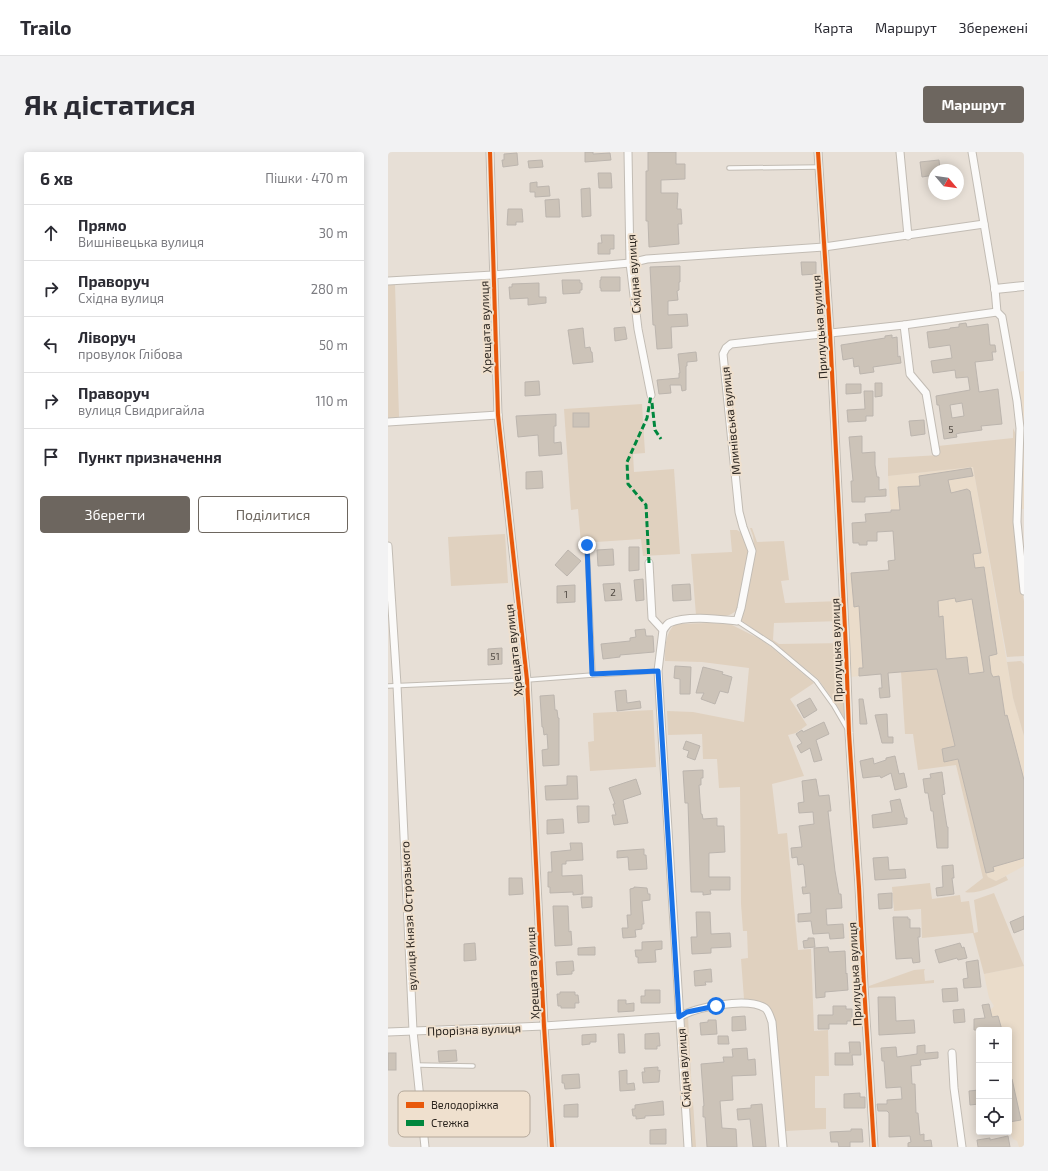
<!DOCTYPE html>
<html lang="uk">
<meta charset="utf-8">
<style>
body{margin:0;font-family:"Exo 2",sans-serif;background:#f2f2f3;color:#2b2b33}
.controls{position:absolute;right:12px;bottom:12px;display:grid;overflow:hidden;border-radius:4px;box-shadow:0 2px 10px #0003}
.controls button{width:36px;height:36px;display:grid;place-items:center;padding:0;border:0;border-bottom:1px solid #e1e1e2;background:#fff;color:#2b2b33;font:20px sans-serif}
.compass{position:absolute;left:540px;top:12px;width:36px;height:36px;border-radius:50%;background:#fff;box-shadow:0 2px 10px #0003;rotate:119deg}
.stop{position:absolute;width:12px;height:12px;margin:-9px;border:3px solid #1a73e8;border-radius:50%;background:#fff}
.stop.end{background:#1a73e8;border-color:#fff;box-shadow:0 1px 4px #0008}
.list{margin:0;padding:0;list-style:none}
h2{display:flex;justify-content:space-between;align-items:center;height:52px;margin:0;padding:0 16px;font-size:17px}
h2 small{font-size:13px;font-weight:400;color:#7c7c81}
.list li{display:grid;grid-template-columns:26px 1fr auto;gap:12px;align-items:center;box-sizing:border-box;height:56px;padding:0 16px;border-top:1px solid #e1e1e2}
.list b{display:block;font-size:15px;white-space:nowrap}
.list p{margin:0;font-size:13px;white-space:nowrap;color:#7c7c81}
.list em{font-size:13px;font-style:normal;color:#7c7c81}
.actions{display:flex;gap:8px;padding:12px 16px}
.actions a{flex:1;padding:9px 0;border:1px solid #6d665f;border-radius:4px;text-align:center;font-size:14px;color:#6d665f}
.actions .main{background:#6d665f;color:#fff}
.icon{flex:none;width:22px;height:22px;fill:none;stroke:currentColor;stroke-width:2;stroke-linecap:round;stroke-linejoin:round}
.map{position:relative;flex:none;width:636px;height:995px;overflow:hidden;border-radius:4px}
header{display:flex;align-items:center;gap:24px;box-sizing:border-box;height:56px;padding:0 20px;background:#fff;border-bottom:1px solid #e1e1e2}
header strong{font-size:19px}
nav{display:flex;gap:22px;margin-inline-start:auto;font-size:14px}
.intro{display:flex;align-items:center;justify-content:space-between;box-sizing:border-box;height:96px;padding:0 24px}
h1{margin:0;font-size:28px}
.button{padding:10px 18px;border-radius:4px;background:#6d665f;color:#fff;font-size:14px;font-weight:700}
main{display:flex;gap:24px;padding:0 24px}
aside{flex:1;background:#fff;border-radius:4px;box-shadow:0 2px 10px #0003}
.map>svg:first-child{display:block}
.built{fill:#eadcca}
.green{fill:#e0d1bf}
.building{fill:#ccc3b8;stroke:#bcb5ae;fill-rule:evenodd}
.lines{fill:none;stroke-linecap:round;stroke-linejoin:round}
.service-casing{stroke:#c2bcb4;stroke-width:5.5}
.minor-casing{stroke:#c2bcb4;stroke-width:9}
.tertiary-casing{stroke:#c2bcb4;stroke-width:10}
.service{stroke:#fbfaf9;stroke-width:3.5}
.minor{stroke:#fbfaf9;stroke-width:7}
.tertiary{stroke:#fbfaf9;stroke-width:8}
.quiet{stroke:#00873e;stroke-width:3;stroke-dasharray:6 3;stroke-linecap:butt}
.cycleway-casing{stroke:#efe0ce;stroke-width:6}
.cycleway{stroke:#e8590c;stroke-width:4}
.route{stroke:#1a73e8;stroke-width:5}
.labels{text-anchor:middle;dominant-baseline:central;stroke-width:4;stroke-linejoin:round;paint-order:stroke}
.number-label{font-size:10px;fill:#534c45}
.street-label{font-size:12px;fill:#2b251f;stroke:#efe0ce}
.key{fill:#efe0ce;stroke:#b4a89a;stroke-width:1}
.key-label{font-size:11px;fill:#2b251f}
</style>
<header>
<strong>Trailo</strong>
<nav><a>Карта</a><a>Маршрут</a><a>Збережені</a></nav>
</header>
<div class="intro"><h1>Як дістатися</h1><a class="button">Маршрут</a></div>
<main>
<aside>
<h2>6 хв<small>Пішки · 470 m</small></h2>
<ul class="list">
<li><svg class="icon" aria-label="ahead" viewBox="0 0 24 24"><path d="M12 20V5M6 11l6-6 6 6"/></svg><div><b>Прямо</b><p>Вишнівецька вулиця</p></div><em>30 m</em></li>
<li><svg class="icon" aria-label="right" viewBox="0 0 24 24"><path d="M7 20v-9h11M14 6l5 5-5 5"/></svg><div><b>Праворуч</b><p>Східна вулиця</p></div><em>280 m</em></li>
<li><svg class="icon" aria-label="left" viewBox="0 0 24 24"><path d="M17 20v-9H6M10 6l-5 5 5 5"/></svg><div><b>Ліворуч</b><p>провулок Глібова</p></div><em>50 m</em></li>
<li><svg class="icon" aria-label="right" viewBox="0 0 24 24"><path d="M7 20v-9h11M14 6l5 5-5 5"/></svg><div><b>Праворуч</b><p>вулиця Свидригайла</p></div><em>110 m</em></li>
<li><svg class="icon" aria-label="arrive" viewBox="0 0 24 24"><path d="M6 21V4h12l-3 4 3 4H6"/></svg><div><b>Пункт призначення</b></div></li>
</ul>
<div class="actions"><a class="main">Зберегти</a><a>Поділитися</a></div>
</aside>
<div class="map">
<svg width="636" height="995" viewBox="0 0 636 995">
<rect width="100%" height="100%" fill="#e7dfd6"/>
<g class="built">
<polygon points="636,219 636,357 632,357 634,276 631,220"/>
<polygon points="585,315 625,546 636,584 636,714 608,729 600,725 598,721 549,517 462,525 458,421 500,418 500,409 507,408 500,324"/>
<polygon points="636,814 636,995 631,995 629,989 625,987 621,978 621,878 602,878 601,860 606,854 601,846 596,822"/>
</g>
<g class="green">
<polygon points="0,132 7,132 11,265 0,266"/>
<polygon points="254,252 257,301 245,302 246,320 286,317 292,402 255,404 253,387 193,391 190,357 183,358 176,257"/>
<polygon points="625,276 629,285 634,440 636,449 636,504 619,505 585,315 500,324 500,306 552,303 550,294 625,286"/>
<polygon points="362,376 364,376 369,390 396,389 401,428 393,429 397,451 453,449 454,469 386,471 385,488 391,492 456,491 458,569 448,552 430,527 385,490 354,469 354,464 367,400 365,384"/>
<path d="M342,378H349L354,381L362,399L350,456C342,469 322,464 308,463L303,402L344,400Z"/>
<polygon points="117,382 120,431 63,434 60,385"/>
<path d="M321,471L342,472L370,486L382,494L426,531L402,547L419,573L408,581L400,583L416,624L384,632L390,682L399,681L410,798L423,797L426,879L440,878L441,924H427V956H438V977L397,979L387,869C382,850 373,851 356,847L353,807L360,806L359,779H355L353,752L352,635L331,636L329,607H315L314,582L280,583L279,559L305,560L356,570L361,516L314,510L277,509C277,496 277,481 287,472Z"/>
<polygon points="633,509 636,512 636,584 625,546 619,510"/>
<path d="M549,517L598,721L600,725L608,729L618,724L620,728C610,733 588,743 577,740L595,726L568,613L530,618L525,582H517L513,520Z"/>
<polygon points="265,558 268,615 202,619 200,590 206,589 205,561"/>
<polygon points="542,731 544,747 572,743 573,750 581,749 586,781 590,780 586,748 606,741 636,814 596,822 585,781 534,786 533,757 506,759 504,735"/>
<polygon points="537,817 536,819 537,829 546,828 546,831 481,836 481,834 526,818"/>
<polygon points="296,864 300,864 304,943 301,944"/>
<polygon points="301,950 305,950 308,995 304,995"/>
</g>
<g class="building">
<polygon points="197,0 205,0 205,2 222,1 223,8 197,10"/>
<polygon points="260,0 288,0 288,12 297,12 297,27 273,28 273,41 290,41 289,57 293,57 294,72 290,72 291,92 261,95 260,69 258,69 258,19 260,19"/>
<polygon points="129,1 130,13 115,15 114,8 116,8 116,2"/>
<polygon points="154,8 155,15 141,16 140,9"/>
<polygon points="551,8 552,18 546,18 546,23 534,25 532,10"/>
<polygon points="210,21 223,21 224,36 211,36"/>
<polygon points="149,30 149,35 161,34 162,44 147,45 147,40 142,40 142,31"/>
<polygon points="202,36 203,64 194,65 193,37"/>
<polygon points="171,47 172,65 158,65 157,48"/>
<polygon points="120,57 134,57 135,70 128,70 128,73 119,73"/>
<polygon points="213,83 226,83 226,97 222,97 222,102 210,102 210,91 214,91"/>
<polygon points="413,110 428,110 428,122 414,123"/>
<polygon points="292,114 292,130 291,130 291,138 289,139 290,148 280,149 280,163 299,162 300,174 283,175 284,196 269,197 267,173 265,173 262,115"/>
<polygon points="213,125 232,125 232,139 213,139 213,136 212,136 212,128 213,128"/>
<polygon points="174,128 192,128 192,131 194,131 194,138 192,138 192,141 175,142"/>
<polygon points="151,131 151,145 158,145 158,151 140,153 140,146 122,147 121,135 124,135 124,132"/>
<path d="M578,171L579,175L600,172L602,193H607L608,200H604L605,208L587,210L591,240L610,237L614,272L593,274L594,278L572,281L568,282L569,285L556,287L551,253H549L548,244L582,238L580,225L568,226L567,218L545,221L543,209L564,206L562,193L541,196L539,180L562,177V176L571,175V172ZM574,251L576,264L564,266L562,253Z"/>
<polygon points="237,175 239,187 227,189 226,176"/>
<polygon points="195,176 197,196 202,195 203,200 204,200 205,210 185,212 180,178"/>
<polygon points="504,183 504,186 509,185 510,205 512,204 513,211 485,215 486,220 472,222 471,214 466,215 465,206 455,208 453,193 497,186 497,184"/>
<polygon points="308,200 309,209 299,210 299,214 298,214 298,238 294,239 293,233 282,233 283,241 271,242 269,228 291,226 291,221 292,221 290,202"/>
<polygon points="151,229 152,243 137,244 137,230"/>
<polygon points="487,231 494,231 494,244 487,245"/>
<polygon points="458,232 473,232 473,241 458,242"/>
<polygon points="476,239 485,239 485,264 478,264 478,269 460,270 459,258 477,257"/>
<rect x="185" y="261" width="16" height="14"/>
<polygon points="168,262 168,274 166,274 166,291 173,290 174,302 151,304 150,283 130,285 128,264"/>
<polygon points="536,268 537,282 523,284 521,269"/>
<polygon points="474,284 474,301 487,300 487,313 489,325 491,325 491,338 498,337 498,344 477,345 477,350 464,350 463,329 465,329 461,285"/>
<path d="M583,316L585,324L560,328L563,341L579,337L582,339L593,401L585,402L587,416L596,415L609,502L601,504L603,521L605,525L611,524L617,564L619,563L636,628V706L605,715L606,719L598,721L570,607L556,610L554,597L567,594L549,517L500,521L502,545L492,546L491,536H494L493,522L471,524V516H475L471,454L466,455L463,421L501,418L500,409L507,408L505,379L489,380V389H479V393H471V391H465L464,371L478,370L477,362L503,360V358H512L510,335L532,334L531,324ZM567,446L568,450L584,447L596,520L581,522L579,505L558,507L555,464L551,465L550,449Z"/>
<polygon points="154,319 155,336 138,337 138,320"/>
<polygon points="241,395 251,395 251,418 241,419"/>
<polygon points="225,397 226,413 210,414 209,398"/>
<polygon points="180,398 193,409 179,424 167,413"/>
<polygon points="255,427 256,448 248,449 246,428"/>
<polygon points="232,431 234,448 217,449 215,432"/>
<polygon points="302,432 303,448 285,449 284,433"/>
<polygon points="187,433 187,450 169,451 169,434"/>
<polygon points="257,477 258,484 265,484 266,500 232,503 232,505 215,507 213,492 242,489 242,486 248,485 247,478"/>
<polygon points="114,496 114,512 100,513 100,497"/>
<polygon points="287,514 303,515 302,542 292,542 292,527 286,526"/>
<polygon points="315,515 335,520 334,522 344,525 340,541 332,539 327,552 313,547 316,541 308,541"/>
<polygon points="238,538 239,551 252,549 253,556 229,559 227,539"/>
<polygon points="166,543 167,558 169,558 170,566 171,566 171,613 155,614 154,598 160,597 159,582 156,583 155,575 154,575 152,544"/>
<polygon points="422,546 429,558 416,566 409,553"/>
<polygon points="471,547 475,547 479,572 472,572"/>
<polygon points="499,562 500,585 505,585 505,591 494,591 487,563"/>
<polygon points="436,570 441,582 428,588 434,608 426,610 422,596 413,601 409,594 414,591 408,582 414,578 415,580"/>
<polygon points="298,589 312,594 307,608 299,605 301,599 295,597"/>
<polygon points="507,604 511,622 516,621 519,635 507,638 503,621 493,626 492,624 475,626 472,609 485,606 486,612 498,608 498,606"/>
<polygon points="315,618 315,626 313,626 313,633 311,633 313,662 314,662 315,667 329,666 329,674 336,674 337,700 321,701 321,725 342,725 342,738 322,738 323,742 315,743 315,740 303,740 300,651 297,651 295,619"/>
<polygon points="554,620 557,642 554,643 559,675 560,675 560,696 549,696 545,659 543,659 540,641 537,641 535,627 543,626 542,622"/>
<polygon points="179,624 189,624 190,647 158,648 157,634 179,633"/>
<polygon points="248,627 253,642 235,648 240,671 226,673 224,663 228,663 225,652 227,652 221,636"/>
<polygon points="428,627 431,644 441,643 443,659 440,659 447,719 451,742 453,742 454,756 438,757 439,773 455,772 456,786 442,787 441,781 425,782 423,769 410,770 410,762 423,761 422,741 415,742 414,735 418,735 416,714 415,712 410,713 409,705 404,706 403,696 414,695 411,674 426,672 425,660 411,661 410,651 416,650 414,629"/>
<polygon points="512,647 517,666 519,666 519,672 485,676 484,663 504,660 502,649"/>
<polygon points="189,654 201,654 201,670 190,671"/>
<polygon points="175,667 176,681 159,682 159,668"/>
<polygon points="182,691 194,691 195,708 178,709 178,712 174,712 174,724 194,723 195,742 185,743 185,740 162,741 162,735 160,735 160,720 164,720 163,700 183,698"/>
<polygon points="256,697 256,703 258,703 259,717 241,718 240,705 229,706 229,699"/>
<polygon points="500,705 501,718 517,717 518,726 487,728 485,706"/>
<polygon points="565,713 566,726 564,726 566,742 549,744 548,736 555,735 554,714"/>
<polygon points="121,726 134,726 135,742 121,743"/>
<polygon points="246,735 259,736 260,742 262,742 262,748 254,749 256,772 254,772 254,777 247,778 248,785 235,786 234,776 240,776 239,763 243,763 242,737 246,736"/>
<polygon points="504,741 504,756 491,757 490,742"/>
<polygon points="193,745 204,745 204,755 194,756"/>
<polygon points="165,754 180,754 181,780 183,779 184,793 167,794"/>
<polygon points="308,760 322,760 323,782 342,781 343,795 323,796 323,801 304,802 303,785 309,785"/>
<polygon points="636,764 636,777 626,781 622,770"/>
<polygon points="505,765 520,765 520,767 522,767 522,776 532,776 532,785 530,785 532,810 525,811 524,806 508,807"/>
<polygon points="420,786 426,786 427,795 416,796 415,789 420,788"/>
<polygon points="274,789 274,797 267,798 268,810 250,811 250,805 248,805 247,798 254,798 254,790"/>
<polygon points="87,791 88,808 76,809 76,792"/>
<polygon points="572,791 574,796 576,795 579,806 570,808 569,806 551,811 547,798"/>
<polygon points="207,795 207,803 190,803 190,796"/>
<polygon points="440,795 441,800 457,799 458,822 459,821 460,838 437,840 437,845 428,846 426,796"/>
<polygon points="590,808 593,835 576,836 575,827 580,826 578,810"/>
<polygon points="185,809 186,819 184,819 184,822 169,823 168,810"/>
<polygon points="323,817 324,830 317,830 318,833 307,834 306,819"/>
<polygon points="569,836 570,849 555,850 554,837"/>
<polygon points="257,838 272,838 272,851 253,851 253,844 257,844"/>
<polygon points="172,840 187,840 187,843 190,843 191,851 187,851 187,856 173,856 173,854 170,854 169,842 172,842"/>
<polygon points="490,845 507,845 508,869 526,868 527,881 491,883"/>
<polygon points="230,848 238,848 238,852 246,851 246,859 230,860"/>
<polygon points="601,852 604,865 610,864 614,878 586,878 586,867 597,866 594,853"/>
<polygon points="445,854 458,854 458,857 464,857 464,869 459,869 459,872 441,872 441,877 430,877 430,863 445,863"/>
<polygon points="576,857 577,870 566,871 565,858"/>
<polygon points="357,864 358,878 344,879 344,865"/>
<polygon points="320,868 328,868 329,882 313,883 312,871 320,870"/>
<polygon points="271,881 272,894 269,894 269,897 257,897 257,882"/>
<polygon points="208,882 208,890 202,890 202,892 194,893 194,883"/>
<polygon points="230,882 236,882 237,901 231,901"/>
<polygon points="330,884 340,884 341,892 330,892"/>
<polygon points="461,890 472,890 473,903 464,903 465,913 447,913 447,901 462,901"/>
<polygon points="537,893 537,901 550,900 550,906 532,908 533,913 523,914 524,932 527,932 528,961 530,961 532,983 536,982 536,989 543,988 544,995 520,995 520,991 523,990 522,984 501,985 501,961 499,959 490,959 489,952 499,952 499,948 514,947 513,935 498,936 496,909 494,909 493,896 508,895 509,905 529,902 529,894"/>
<polygon points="359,896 360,908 367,907 368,923 344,924 345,948 332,949 334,976 348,977 349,995 319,995 317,965 315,965 315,954 316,954 313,912 336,910 335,905 345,905 344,897"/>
<polygon points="68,898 69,909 51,910 50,899"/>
<rect x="0" y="901" width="8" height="17"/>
<polygon points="270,915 270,919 272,918 271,930 255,931 254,920 257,920 256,916"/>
<polygon points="239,918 239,932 246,931 247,938 232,939 231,919"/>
<polygon points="191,922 192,936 177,937 176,931 174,931 174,923"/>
<polygon points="621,927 624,927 633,968 621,970"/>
<polygon points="591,938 591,952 582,953 581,939"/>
<polygon points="472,941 472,945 477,945 477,956 456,956 456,942"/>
<polygon points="275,949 276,963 257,964 257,966 248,967 248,964 245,964 244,957 247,957 247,953"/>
<polygon points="190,952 190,965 176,965 176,953"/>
<polygon points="374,952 378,995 365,995 362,967 350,968 349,957 363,956 363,953"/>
<polygon points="278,977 278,992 262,992 262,978"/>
<polygon points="463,977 474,977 475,990 462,990 462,995 451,995 450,990 443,990 442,980 463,979"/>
<polygon points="620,984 622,995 590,995 589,988 602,986 602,988"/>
</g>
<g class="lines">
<g class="service-casing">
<g id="service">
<polyline points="341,16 431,15"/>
<polyline points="199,393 205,523"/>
<polyline points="349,469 384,492 428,529 446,554 460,578"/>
<polyline points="0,534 139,528 205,523 270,519"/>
<polyline points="29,913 85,914"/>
</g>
</g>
<g class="minor-casing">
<g id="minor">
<polyline points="102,0 110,263 139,528 156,874 164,995"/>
<polyline points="240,0 242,111 250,177 263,243"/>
<polyline points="430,0 442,181 458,497 461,581 471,735 476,834 486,995"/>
<polyline points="512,0 520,84"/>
<polyline points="584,0 607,137 609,160 614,165 629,249 632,276 629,370 636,439"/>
<polyline points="0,129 105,123 242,111 259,107 436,95 596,72"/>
<polyline points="516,173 522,222 538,241 548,300"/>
<polyline points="0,270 110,263"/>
<polyline points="0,394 9,533 25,879 37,995"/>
<polyline points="261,411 264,466 275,478 270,519 300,995"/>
<path d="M275,478C277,476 278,473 281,471C299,463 330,467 349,469L353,456L364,399L355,375L351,360L335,202L338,196L343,192L516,173L609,160"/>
<path d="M0,880L156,874L291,865C308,855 359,845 377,856C381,859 382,865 384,870L395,995"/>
<polyline points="564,901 566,936 574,995"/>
</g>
</g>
<g class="tertiary-casing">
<polyline id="tertiary" points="607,137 636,134"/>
</g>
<use href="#service" class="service"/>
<use href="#minor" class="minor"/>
<use href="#tertiary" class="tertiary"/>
<g class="quiet">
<polyline points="264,251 267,278 273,287"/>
<polyline points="261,411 258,353 240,332 239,310 259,266 263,243"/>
</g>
<g class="cycleway-casing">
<g id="cycleway">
<polyline points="102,0 110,263 139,528 156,874 164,995"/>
<polyline points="430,0 442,181 458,497 461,581 471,735 476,834 486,995"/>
</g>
</g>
<use href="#cycleway" class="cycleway"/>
</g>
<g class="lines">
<polyline class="route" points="199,393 204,522 270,519 291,865 299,860 328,854"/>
</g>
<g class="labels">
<g class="number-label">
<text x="563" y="277">5</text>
<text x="225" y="440">2</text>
<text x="178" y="442">1</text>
<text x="107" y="504">51</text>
</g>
<g class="street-label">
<text transform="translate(245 122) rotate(-94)">Східна вулиця</text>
<text transform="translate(97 175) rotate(-92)">Хрещата вулиця</text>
<text transform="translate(431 175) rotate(-94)">Прилуцька вулиця</text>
<text transform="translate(342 269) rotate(-96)">Млинівська вулиця</text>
<text transform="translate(125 498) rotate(-96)">Хрещата вулиця</text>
<text transform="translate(448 498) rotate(-92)">Прилуцька вулиця</text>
<text transform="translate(20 764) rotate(-93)">вулиця Князя Острозького</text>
<text transform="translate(144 821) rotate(-93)">Хрещата вулиця</text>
<text transform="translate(466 822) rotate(-93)">Прилуцька вулиця</text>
<text transform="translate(86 877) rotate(-2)">Прорізна вулиця</text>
<text transform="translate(295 916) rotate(-94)">Східна вулиця</text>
</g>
</g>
<rect x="10" y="939" width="132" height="46" rx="6" class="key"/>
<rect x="18" y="950" width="18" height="6" fill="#e8590c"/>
<rect x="18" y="968" width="18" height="6" fill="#00873e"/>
<g class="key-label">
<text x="43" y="957">Велодоріжка</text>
<text x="43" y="975">Стежка</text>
</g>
</svg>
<div class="controls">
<button>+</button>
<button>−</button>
<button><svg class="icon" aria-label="locate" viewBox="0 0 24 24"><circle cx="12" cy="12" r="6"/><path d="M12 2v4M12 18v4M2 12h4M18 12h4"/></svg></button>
</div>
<svg class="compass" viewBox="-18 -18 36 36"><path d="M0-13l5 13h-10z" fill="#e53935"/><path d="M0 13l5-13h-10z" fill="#7c7c81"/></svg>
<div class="stop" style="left:328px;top:854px"></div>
<div class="stop end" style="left:199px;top:393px"></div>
</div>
</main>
